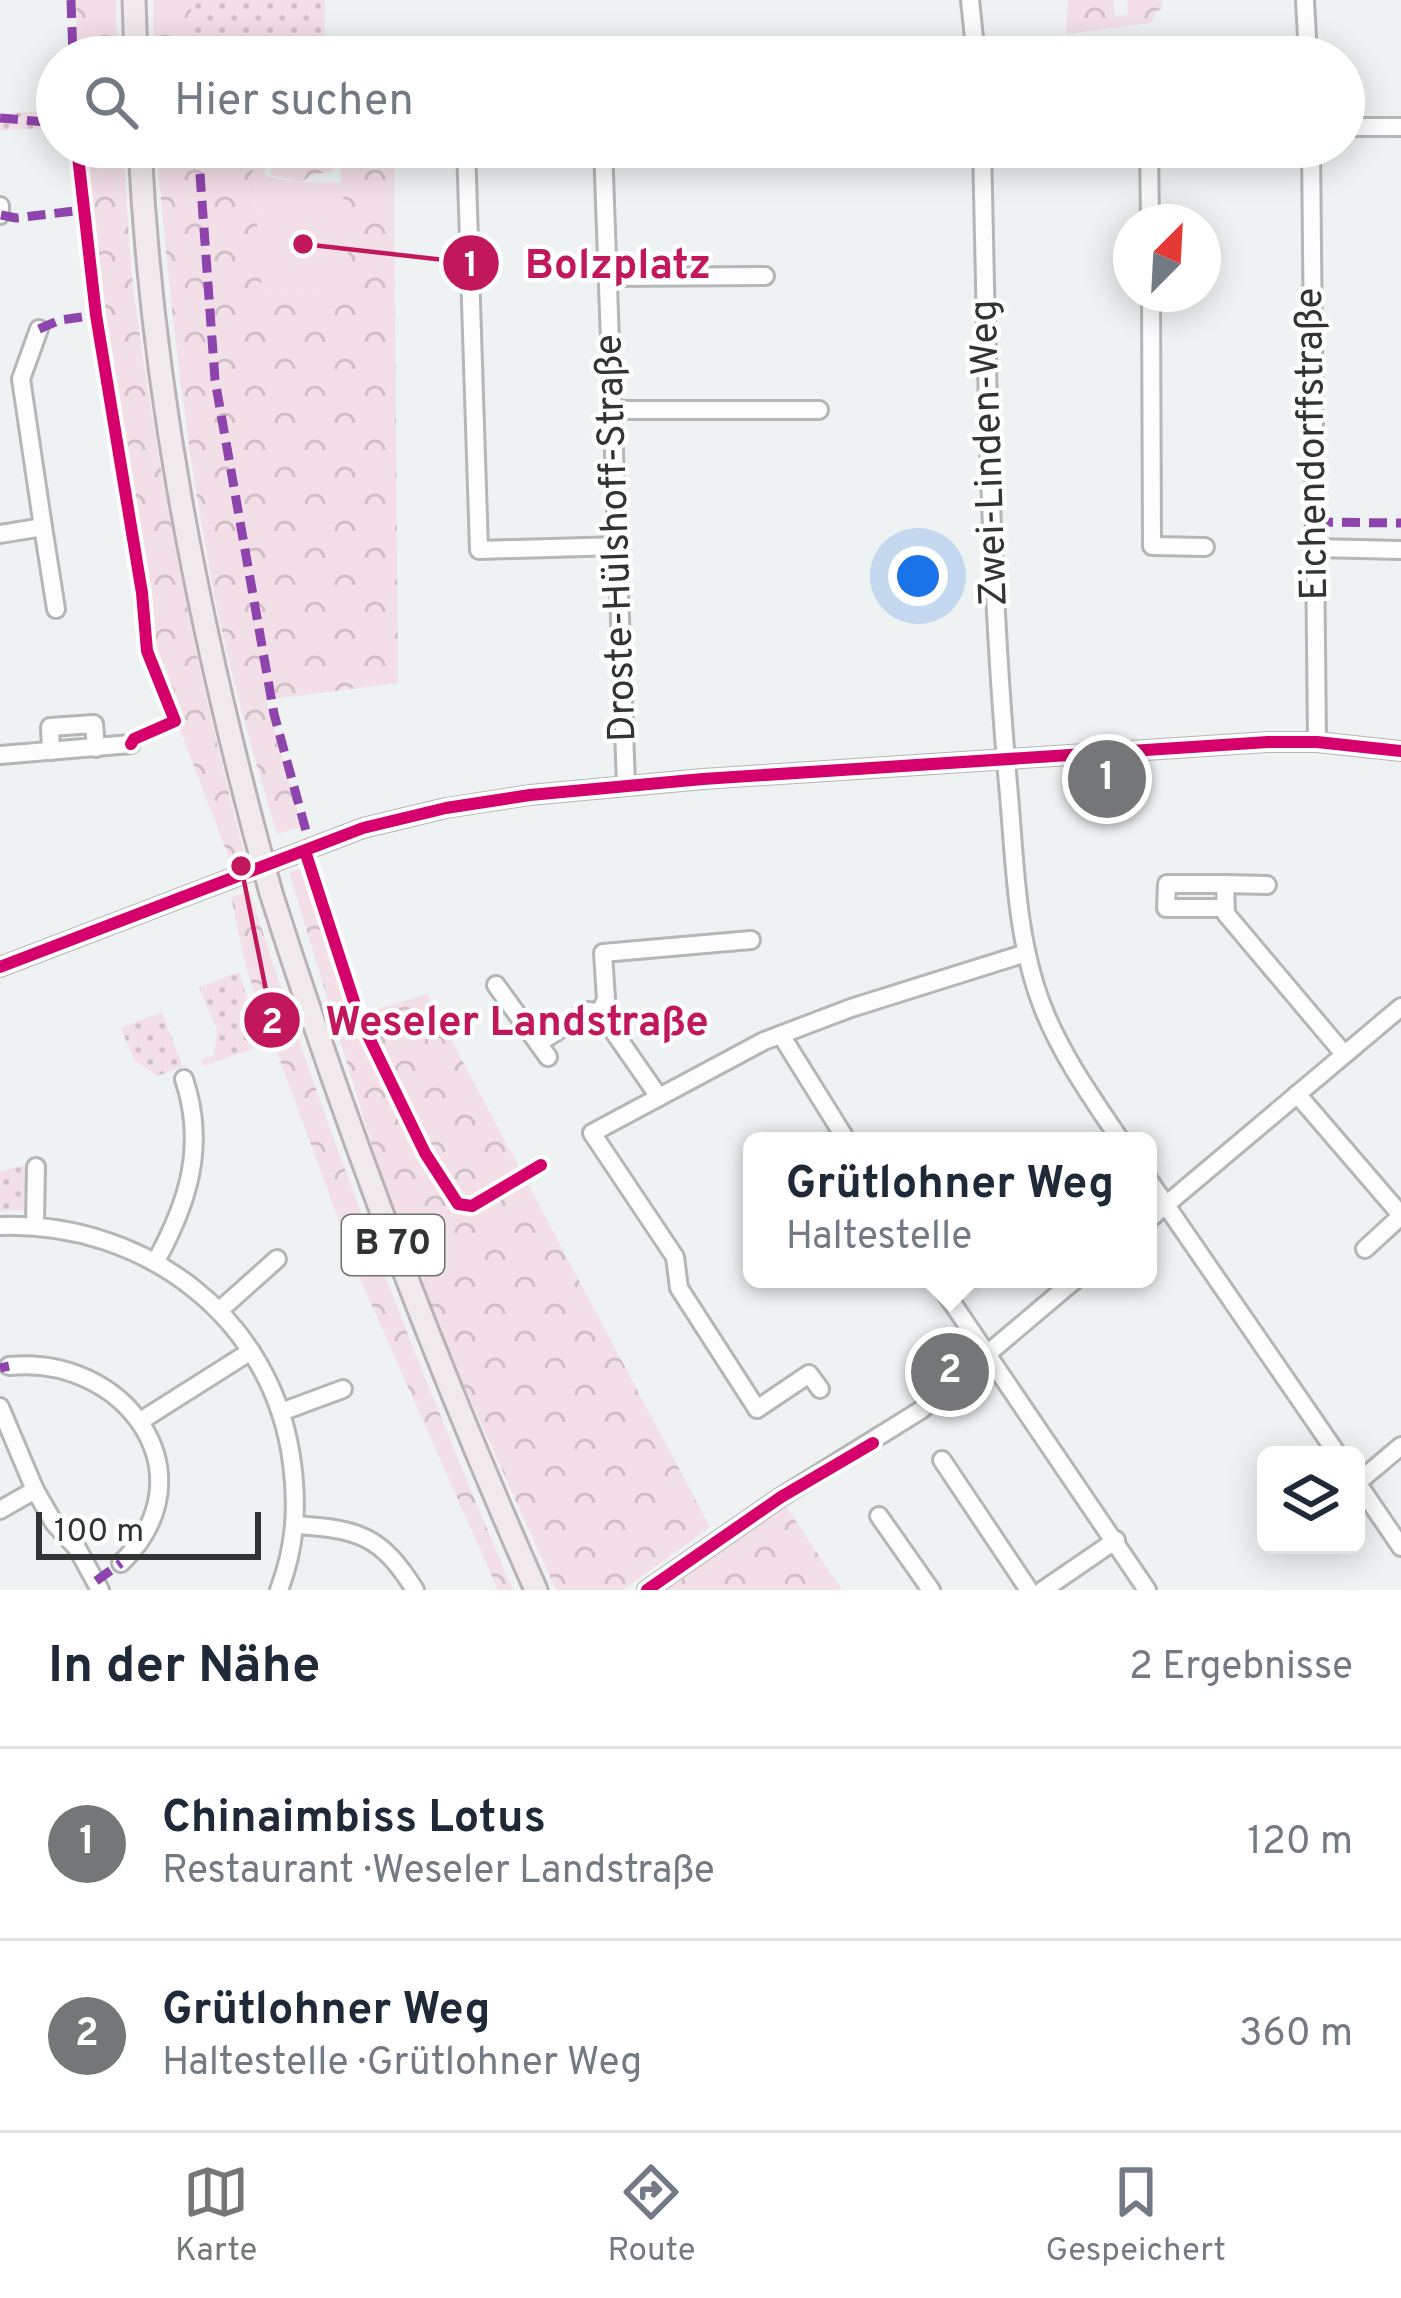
<!DOCTYPE html>
<html lang="de">
<meta charset="utf-8">
<style>
body{margin:0;font-family:Overpass,sans-serif;background:#f2f2f3;color:#1f2937}
.controls{position:absolute;right:36px;bottom:36px;display:grid;overflow:hidden;border-radius:18px;box-shadow:0 6px 30px #0003}
.controls button{width:108px;height:108px;display:grid;place-items:center;padding:0;border:0;border-bottom:3px solid #e0e1e3;background:#fff;color:#1f2937;font:60px sans-serif}
.compass{position:absolute;left:1113px;top:204px;width:108px;height:108px;border-radius:50%;background:#fff;box-shadow:0 6px 30px #0003;rotate:24deg}
.scale{position:absolute;left:36px;bottom:30px;width:225px;box-sizing:border-box;padding-left:12px;border:6px solid #313334;border-top:0;font-size:33px;line-height:42px;white-space:nowrap;color:#313334;-webkit-text-stroke:9px #fff;paint-order:stroke}
.you{position:absolute;left:918px;top:576px;width:42px;height:42px;margin:-30px;border:9px solid #fff;border-radius:50%;background:#1a73e8;box-shadow:0 0 0 18px #1a73e833}
.badge{display:grid;place-items:center;width:78px;height:78px;border-radius:50%;background:#747677;color:#fff;font-size:39px;font-weight:700}
.pin{position:absolute;translate:-50% -50%;border:6px solid #fff;box-shadow:0 3px 12px #0006}
.popup{position:absolute;left:743px;top:1132px;width:414px;height:156px;box-sizing:border-box;display:grid;place-content:center;border-radius:18px;background:#fff;filter:drop-shadow(0 3px 9px #0005);font-size:39px;white-space:nowrap;color:#747a83}
.popup b{font-size:45px;color:#1f2937}
.popup::after{content:'';position:absolute;left:50%;top:100%;margin-left:-24px;border:24px solid transparent;border-top-color:#fff}
.list{margin:0;padding:0;list-style:none}
h2{display:flex;justify-content:space-between;align-items:center;height:156px;margin:0;padding:0 48px;font-size:51px}
h2 small{font-size:39px;font-weight:400;color:#747a83}
.list li{display:grid;grid-template-columns:78px 1fr auto;gap:36px;align-items:center;box-sizing:border-box;height:192px;padding:0 48px;border-top:3px solid #e0e1e3}
.list b{display:block;font-size:45px;white-space:nowrap}
.list p{margin:0;font-size:39px;white-space:nowrap;color:#747a83}
.list em{font-size:39px;font-style:normal;color:#747a83}
.icon{flex:none;width:66px;height:66px;fill:none;stroke:currentColor;stroke-width:2;stroke-linecap:round;stroke-linejoin:round}
.map{position:relative;flex:none;width:1401px;height:1590px;overflow:hidden}
.search{position:absolute;background:#fff;box-shadow:0 6px 30px #0003;left:36px;right:36px;top:36px;height:132px;display:flex;align-items:center;gap:30px;box-sizing:border-box;padding:0 42px;border-radius:66px;color:#747a83;font-size:45px}
.sheet{height:540px;background:#fff}
nav{display:flex;justify-content:space-around;align-items:center;box-sizing:border-box;height:168px;border-top:3px solid #e0e1e3;background:#fff;font-size:33px;color:#747a83}
nav a{display:grid;justify-items:center;gap:6px}
nav .on{color:#747677}
.map>svg:first-child{display:block}
.grass{fill:url(#grass-dots)}
.forest{fill:url(#forest-crowns)}
.garden{fill:#f3dfe7}
.lines{fill:none;stroke-linecap:round;stroke-linejoin:round}
.minor-casing{stroke:#b4b6b7;stroke-width:22}
.major-casing{stroke:#bab1b5;stroke-width:27}
.minor{stroke:#fdfdfd;stroke-width:16}
.major{stroke:#f0eaed;stroke-width:21}
.major-bridge-casing{stroke:#bab1b5;stroke-width:27;stroke-linecap:butt}
.major-bridge{stroke:#f0eaed;stroke-width:21}
.quiet{stroke:#8e44ad;stroke-width:9;stroke-dasharray:18 9;stroke-linecap:butt}
.cycleway-casing{stroke:#fff;stroke-width:20}
.cycleway{stroke:#d6006c;stroke-width:12}
.labels{text-anchor:middle;dominant-baseline:central;stroke-width:9;stroke-linejoin:round;paint-order:stroke}
.shield{fill:#fff;stroke:#6f7071;stroke-width:3}
.shield-label{font-size:36px;font-weight:bold;fill:#313334}
.street-label{font-size:39px;fill:#313334;stroke:#fff}
.leader{fill:none;stroke:#c2185b;stroke-width:4.5}
.callout-dot{fill:#c2185b;stroke:#fff;stroke-width:4.5}
.mark-label{font-size:36px;text-anchor:middle;font-weight:bold;fill:#fff}
.callout-label{font-size:42px;text-anchor:middle;font-weight:bold;fill:#c2185b;stroke:#fff;stroke-width:9;stroke-linejoin:round;paint-order:stroke}
</style>
<div class="map">
<svg width="1401" height="1590" viewBox="0 0 1401 1590">
<defs>
<pattern id="grass-dots" width="8" height="8" patternUnits="userSpaceOnUse" patternTransform="scale(3)"><rect width="8" height="8" fill="#f3dfe7"/><path d="M2 2h.1M6 6h.1" fill="none" stroke="#d1c0c7" stroke-width="1.8" stroke-linecap="round"/></pattern>
<pattern id="forest-crowns" width="20" height="18" patternUnits="userSpaceOnUse" patternTransform="scale(3)"><rect width="20" height="18" fill="#f3dfe7"/><path d="M2 6a3 3 0 1 1 6 0M12 15a3 3 0 1 1 6 0" fill="none" stroke="#d1c0c7"/></pattern>
</defs>
<rect width="100%" height="100%" fill="#eff2f3"/>
<g class="grass">
<polygon points="191,0 325,0 324,57 191,57"/>
<polygon points="57,110 57,133 41,129 0,130 0,114"/>
<polygon points="239,972 261,1046 203,1066 201,1060 214,1055 217,1030 199,987"/>
<polygon points="162,1012 183,1067 157,1076 134,1060 121,1028"/>
<polygon points="27,1165 25,1210 0,1211 0,1171"/>
</g>
<g class="forest">
<polygon points="76,0 116,0 117,57 78,57"/>
<polygon points="153,0 191,0 191,57 154,57"/>
<polygon points="1068,0 1113,0 1115,16 1128,15 1127,0 1162,0 1162,9 1155,12 1152,23 1066,34"/>
<path d="M83,147H122C128,195 128,245 134,293C159,484 197,671 245,857L231,863L150,651L146,593L109,377Z"/>
<path d="M156,147H251L263,292L350,286L340,163L394,165L398,683L266,700L302,827L277,834C251,746 225,657 209,567C183,428 169,288 156,147Z"/>
<polygon points="271,147 327,147 333,171 311,175 303,182 274,176 271,174"/>
<polygon points="315,864 361,1014 427,994 710,1527 623,1590 556,1590 447,1348 380,1172 289,872"/>
<path d="M250,892C325,1130 415,1360 513,1590H498L361,1281L246,968L231,897Z"/>
<polygon points="785,1505 842,1590 667,1590"/>
</g>
<path class="garden" d="M252,150H269L264,175C289,183 315,183 342,183L351,286L262,292Z"/>
<g class="lines">
<g class="minor-casing">
<g id="minor">
<polyline points="970,0 976,57"/>
<polyline points="1305,0 1308,57"/>
<polyline points="1344,127 1401,127"/>
<polyline points="466,147 479,550 618,546"/>
<polyline points="603,147 626,785"/>
<path d="M982,147C987,360 989,572 1008,784C1015,858 1015,937 1043,1008C1062,1056 1092,1098 1121,1141"/>
<polyline points="1149,147 1150,222"/>
<polyline points="1311,147 1317,742"/>
<polyline points="0,206 0,215"/>
<polyline points="610,277 765,276"/>
<polyline points="1151,294 1152,546 1205,547"/>
<polyline points="614,410 819,410"/>
<polyline points="43,527 56,609"/>
<polyline points="0,534 43,527 21,379 39,329"/>
<polyline points="1315,548 1401,550"/>
<polyline points="51,751 50,727 94,724 96,748"/>
<polyline points="0,755 131,744"/>
<polyline points="1267,885 1225,884 1226,914 1344,1054"/>
<polyline points="1225,908 1166,908 1167,884 1225,884"/>
<polyline points="0,967 363,828 446,808 530,795 703,779 1268,742 1317,742 1401,751"/>
<polyline points="496,985 548,1057"/>
<polyline points="781,1035 847,1141"/>
<polyline points="539,1043 587,1011 600,1012"/>
<polyline points="1297,1094 1401,1215"/>
<polyline points="659,1097 600,1012 606,999 603,953 751,940"/>
<polyline points="1148,1179 1338,1455"/>
<polyline points="1148,1220 1401,1007"/>
<polyline points="35,1224 36,1167"/>
<path d="M0,1226C144,1221 273,1317 292,1463C298,1508 295,1548 279,1590"/>
<polyline points="1365,1249 1401,1216"/>
<path d="M156,1261C189,1201 206,1145 184,1079"/>
<polyline points="936,1279 1147,1590"/>
<polyline points="221,1309 277,1259"/>
<path d="M9,1366C124,1354 213,1474 121,1563"/>
<polyline points="820,1389 809,1374 757,1409 679,1288 675,1257 592,1133 764,1041 851,1008 1026,953"/>
<polyline points="0,1407 35,1490 54,1523 77,1548 100,1590"/>
<polyline points="281,1412 343,1389"/>
<polyline points="142,1420 251,1351"/>
<polyline points="942,1460 1029,1590"/>
<polyline points="1356,1481 1401,1547"/>
<polyline points="1357,1483 1401,1446"/>
<polyline points="0,1510 35,1490"/>
<polyline points="879,1516 931,1590"/>
<path d="M295,1525C358,1529 381,1535 415,1590"/>
<polyline points="647,1590 781,1497 921,1410 1076,1279"/>
<polyline points="1043,1590 1116,1540"/>
</g>
</g>
<g class="major-casing">
<g id="major">
<polyline points="134,0 136,57"/>
<path d="M140,147C151,380 196,610 255,834"/>
<path d="M271,893C347,1131 435,1362 536,1590"/>
</g>
</g>
<use href="#minor" class="minor"/>
<use href="#major" class="major"/>
<g class="major-bridge-casing">
<polyline id="major-bridge" points="255,834 271,893"/>
</g>
<use href="#major-bridge" class="major-bridge"/>
<g class="quiet">
<polyline points="71,0 73,57"/>
<polyline points="0,118 57,123"/>
<polyline points="198,147 215,380 274,714 311,849"/>
<polyline points="1,215 16,218 82,210"/>
<polyline points="39,329 60,320 96,315"/>
<polyline points="1315,522 1401,523"/>
<polyline points="0,1368 9,1366"/>
<polyline points="96,1581 121,1563"/>
</g>
<g class="cycleway-casing">
<g id="cycleway">
<polyline points="77,147 96,315 142,593 147,651 175,721 134,739 131,744"/>
<polyline points="305,851 359,1017 425,1153 458,1204 472,1206 541,1165"/>
<polyline points="0,967 363,828 446,808 530,795 703,779 1268,742 1317,742 1401,751"/>
<polyline points="647,1590 781,1497 873,1443"/>
</g>
</g>
<use href="#cycleway" class="cycleway"/>
</g>
<g class="labels">
<rect class="shield" x="342" y="1215" width="102" height="60" rx="9"/>
<g class="shield-label">
<text x="393" y="1245">B 70</text>
</g>
<g class="street-label">
<text transform="translate(1314 444) rotate(-91)">Eichendorffstraße</text>
<text transform="translate(991 453) rotate(-92)">Zwei-Linden-Weg</text>
<text transform="translate(618 538) rotate(-92)">Droste-Hülshoff-Straße</text>
</g>
</g>
<path class="leader" d="M303 244L471 263M241 866L272 1020"/>
<g class="callout-dot">
<circle cx="303" cy="244" r="12"/>
<circle cx="241" cy="866" r="12"/>
<circle cx="471" cy="263" r="30"/>
<circle cx="272" cy="1020" r="30"/>
</g>
<g class="mark-label">
<text x="471" y="276">1</text>
<text x="272" y="1033">2</text>
</g>
<g class="callout-label">
<text x="618" y="278">Bolzplatz</text>
<text x="517" y="1035">Weseler Landstraße</text>
</g>
</svg>
<div class="controls">
<button><svg class="icon" aria-label="layers" viewBox="0 0 24 24"><path d="M12 4l9 5-9 5-9-5zM3 14l9 5 9-5"/></svg></button>
</div>
<svg class="compass" viewBox="-18 -18 36 36"><path d="M0-13l5 13h-10z" fill="#e53935"/><path d="M0 13l5-13h-10z" fill="#747a83"/></svg>
<div class="scale">100 m</div>
<div class="you"></div>
<div class="pin badge" style="left:1107px;top:779px">1</div>
<div class="pin badge" style="left:950px;top:1372px">2</div>
<div class="popup"><b>Grütlohner Weg</b>Haltestelle</div>
<div class="search"><svg class="icon" aria-label="search" viewBox="0 0 24 24"><circle cx="10" cy="10" r="6"/><path d="M15 15l6 6"/></svg>Hier suchen</div>
</div>
<section class="sheet">
<h2>In der Nähe<small>2 Ergebnisse</small></h2>
<ul class="list">
<li><span class="badge">1</span><div><b>Chinaimbiss Lotus</b><p>Restaurant · Weseler Landstraße</p></div><em>120 m</em></li>
<li><span class="badge">2</span><div><b>Grütlohner Weg</b><p>Haltestelle · Grütlohner Weg</p></div><em>360 m</em></li>
</ul>
</section>
<nav>
<a class="on"><svg class="icon" aria-label="map" viewBox="0 0 24 24"><path d="M3 6l6-2 6 2 6-2v14l-6 2-6-2-6 2zM9 4v14M15 6v14"/></svg>Karte</a>
<a><svg class="icon" aria-label="directions" viewBox="0 0 24 24"><path d="M12 3l9 9-9 9-9-9zM9 14v-3h6M13 9l2 2-2 2"/></svg>Route</a>
<a><svg class="icon" aria-label="saved" viewBox="0 0 24 24"><path d="M7 4h10v16l-5-4-5 4z"/></svg>Gespeichert</a>
</nav>
